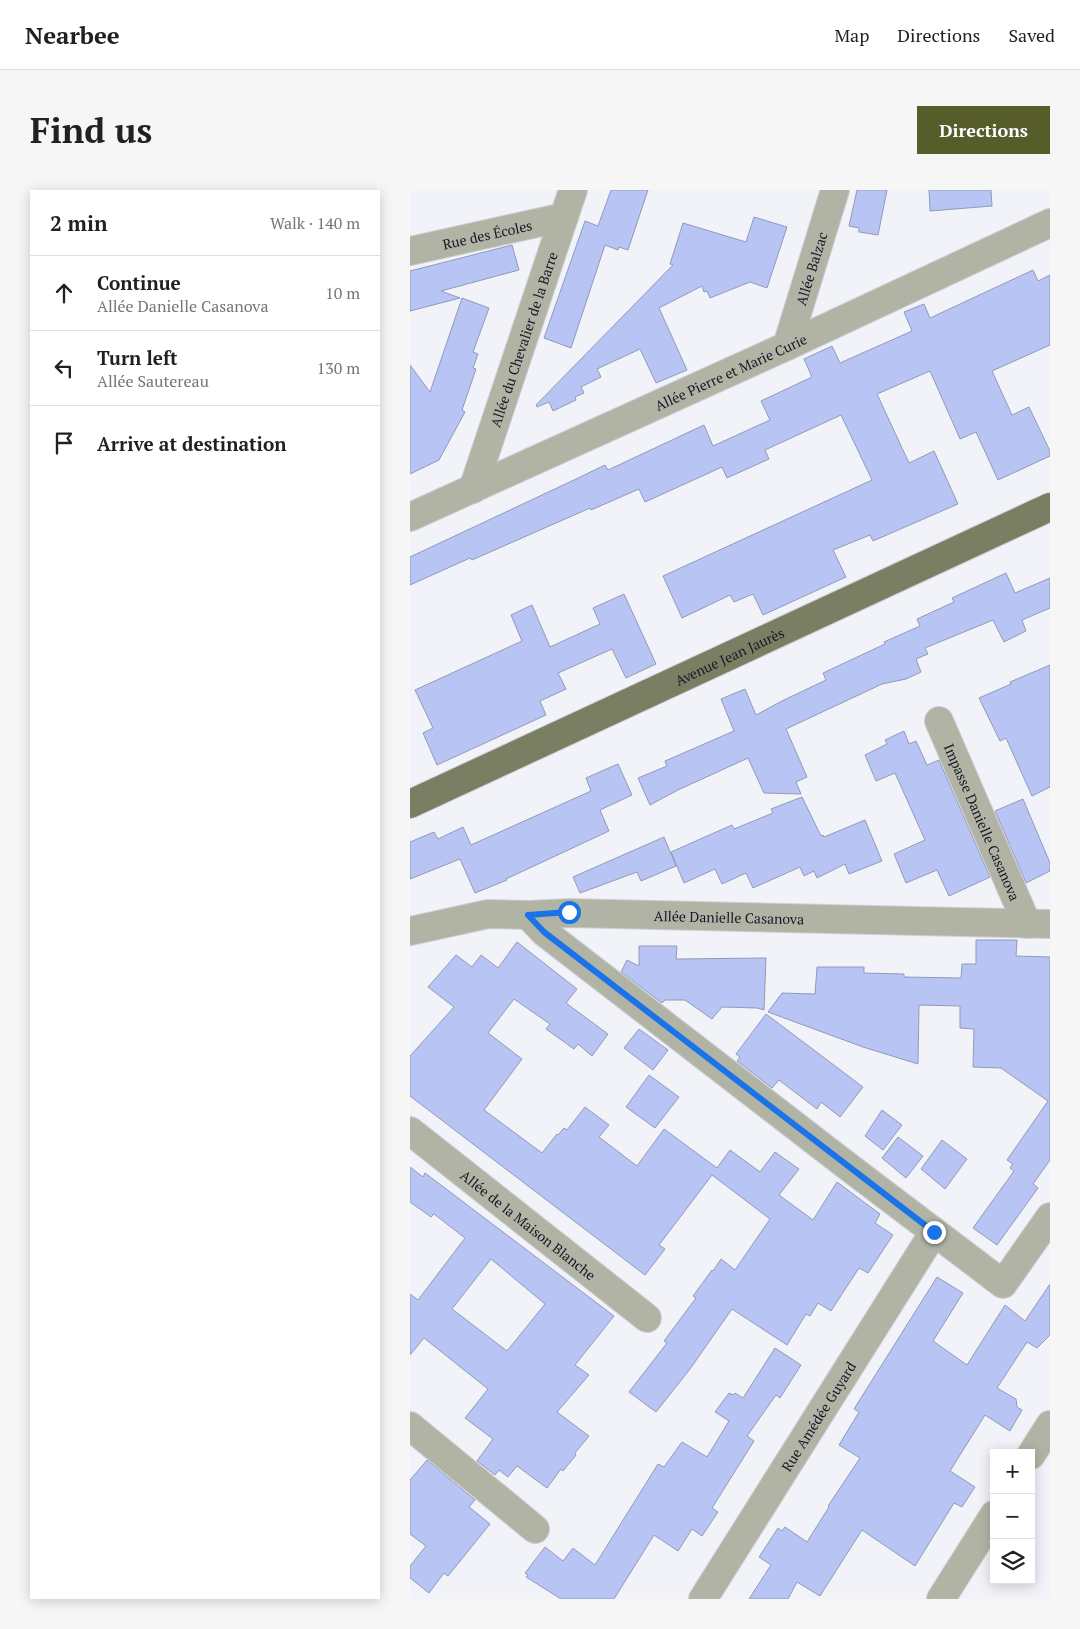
<!DOCTYPE html>
<meta charset="utf-8">
<style>
body{margin:0;font-family:"PT Serif",serif;background:#f6f6f6;color:#202124}
.controls{position:absolute;right:15px;bottom:15px;display:grid;overflow:hidden;border-radius:0px;box-shadow:0 2px 12px #0003}
.controls button{width:45px;height:45px;display:grid;place-items:center;padding:0;border:0;border-bottom:1px solid #e0e0e0;background:#fff;color:#202124;font:25px sans-serif}
.stop{position:absolute;width:15px;height:15px;margin:-11px;border:4px solid #1a73e8;border-radius:50%;background:#fff}
.stop.end{background:#1a73e8;border-color:#fff;box-shadow:0 1px 5px #0008}
.list{margin:0;padding:0;list-style:none}
h2{display:flex;justify-content:space-between;align-items:center;height:65px;margin:0;padding:0 20px;font-size:21px}
h2 small{font-size:16px;font-weight:400;color:#757577}
.list li{display:grid;grid-template-columns:32px 1fr auto;gap:15px;align-items:center;box-sizing:border-box;height:75px;padding:0 20px;border-top:1px solid #e0e0e0}
.list b{display:block;font-size:19px;white-space:nowrap}
.list p{margin:0;font-size:16px;white-space:nowrap;color:#757577}
.list em{font-size:16px;font-style:normal;color:#757577}
.icon{flex:none;width:28px;height:28px;fill:none;stroke:currentColor;stroke-width:2;stroke-linecap:round;stroke-linejoin:round}
.map{position:relative;flex:none;width:640px;height:1409px;overflow:hidden;border-radius:0px}
header{display:flex;align-items:center;gap:30px;box-sizing:border-box;height:70px;padding:0 25px;background:#fff;border-bottom:1px solid #e0e0e0}
header strong{font-size:24px}
nav{display:flex;gap:28px;margin-inline-start:auto;font-size:18px}
.intro{display:flex;align-items:center;justify-content:space-between;box-sizing:border-box;height:120px;padding:0 30px}
h1{margin:0;font-size:35px}
.button{padding:12px 22px;border-radius:0px;background:#565d2b;color:#fff;font-size:18px;font-weight:700}
main{display:flex;gap:30px;padding:0 30px}
aside{flex:1;background:#fff;border-radius:0px;box-shadow:0 2px 12px #0003}
.map>svg:first-child{display:block}
.building{fill:#b8c4f3;stroke:#919ab8;fill-rule:evenodd}
.lines{fill:none;stroke-linecap:round;stroke-linejoin:round}
.minor-casing{stroke:#ced0d7;stroke-width:30}
.major-casing{stroke:#ced0d7;stroke-width:30}
.minor{stroke:#b1b4a5;stroke-width:28}
.major{stroke:#7a7f64;stroke-width:28}
.route{stroke:#1a73e8;stroke-width:6}
.labels{text-anchor:middle;dominant-baseline:central;stroke-width:4;stroke-linejoin:round;paint-order:stroke}
.street-label{font-size:14px;fill:#151823;stroke:#fff}
</style>
<header>
<strong>Nearbee</strong>
<nav><a>Map</a><a>Directions</a><a>Saved</a></nav>
</header>
<div class="intro"><h1>Find us</h1><a class="button">Directions</a></div>
<main>
<aside>
<h2>2 min<small>Walk · 140 m</small></h2>
<ul class="list">
<li><svg class="icon" aria-label="ahead" viewBox="0 0 24 24"><path d="M12 20V5M6 11l6-6 6 6"/></svg><div><b>Continue</b><p>Allée Danielle Casanova</p></div><em>10 m</em></li>
<li><svg class="icon" aria-label="left" viewBox="0 0 24 24"><path d="M17 20v-9H6M10 6l-5 5 5 5"/></svg><div><b>Turn left</b><p>Allée Sautereau</p></div><em>130 m</em></li>
<li><svg class="icon" aria-label="arrive" viewBox="0 0 24 24"><path d="M6 21V4h12l-3 4 3 4H6"/></svg><div><b>Arrive at destination</b></div></li>
</ul>
</aside>
<div class="map">
<svg width="640" height="1409" viewBox="0 0 640 1409">
<rect width="100%" height="100%" fill="#f1f3f9"/>
<g class="building">
<polygon points="201,0 238,0 218,60 209,57 208,60 195,55 161,158 134,148 175,31 188,36"/>
<polygon points="447,0 477,0 468,45 449,42 449,38 439,36"/>
<polygon points="519,0 581,0 582,16 520,21"/>
<polygon points="344,27 377,37 357,98 340,92 300,108 297,101 294,102 292,96 249,118 277,180 246,193 230,159 187,179 191,187 171,197 174,203 165,207 166,210 143,221 139,212 127,217 126,215 263,75 260,74 273,33 336,52"/>
<polygon points="102,55 109,80 31,101 50,108 0,121 0,81"/>
<polygon points="623,80 628,91 640,85 640,155 582,181 602,225 619,217 640,261 640,266 588,290 566,242 550,249 520,181 467,204 499,273 524,261 548,314 463,351 460,345 423,360 436,387 353,425 343,404 324,412 320,405 272,428 253,386 462,290 431,225 355,260 359,269 317,288 312,277 235,312 229,299 181,320 180,318 62,370 60,368 0,395 0,367 166,289 195,275 198,280 294,235 303,256 360,230 351,211 402,187 394,169 422,156 430,173 502,141 494,122 514,114 520,128"/>
<polygon points="52,108 79,118 63,162 68,164 63,178 66,179 52,220 55,222 29,270 0,284 0,175 20,202"/>
<polygon points="596,383 605,403 640,388 640,418 612,430 616,441 594,452 583,430 515,458 518,464 506,469 511,482 496,489 472,494 376,539 397,587 386,592 391,604 354,603 338,568 268,600 240,615 228,588 257,576 255,571 324,541 311,509 335,499 346,525 372,511 416,490 413,483 475,454 474,452 510,436 507,429 544,412 542,408"/>
<polygon points="214,404 246,474 216,488 202,459 148,483 156,499 130,511 136,525 27,575 13,543 23,538 5,500 112,451 101,425 122,415 140,457 190,434 183,418"/>
<polygon points="640,475 640,597 622,606 596,548 590,551 569,508 601,494 600,492"/>
<polygon points="494,541 499,554 506,551 517,575 529,570 580,687 539,706 527,680 496,693 484,664 515,650 485,583 466,591 455,565 477,554 475,550"/>
<polygon points="208,574 222,605 190,620 199,641 96,689 97,690 65,703 50,669 0,689 0,652 24,642 28,649 53,637 61,655 181,601 176,588"/>
<polygon points="392,607 411,646 413,645 414,647 455,630 472,671 439,684 435,674 407,688 404,681 394,686 390,677 343,698 336,683 312,694 305,679 274,693 261,662 322,635 324,639 363,623 361,619"/>
<polygon points="613,609 640,673 640,681 616,693 585,621"/>
<polygon points="254,647 266,676 231,691 227,682 170,703 163,687"/>
<polygon points="566,750 607,750 606,766 640,767 640,970 623,994 628,998 587,1055 563,1038 604,981 600,978 603,974 597,970 638,911 591,878 563,877 564,839 550,838 550,816 509,815 508,874 453,857 358,822 372,803 405,804 407,777 454,777 454,783 494,784 494,787 551,788 552,774 566,774"/>
<polygon points="107,752 167,799 156,813 198,844 182,866 168,854 164,859 136,839 140,834 104,809 78,843 112,869 74,920 132,963 147,944 148,945 154,938 157,940 175,917 199,935 189,947 227,976 254,939 307,978 320,960 350,982 365,962 389,979 369,1005 403,1030 427,992 470,1024 465,1033 483,1045 458,1083 449,1078 421,1121 408,1113 400,1126 396,1124 377,1155 322,1119 280,1179 246,1222 219,1202 257,1153 254,1151 286,1108 283,1106 302,1080 303,1081 311,1069 325,1080 360,1029 302,985 249,1055 255,1059 235,1085 0,906 0,866 44,817 18,797 46,765 62,777 71,765 88,778"/>
<polygon points="229,756 267,756 266,769 356,768 354,820 347,818 312,817 302,829 275,810 255,810 252,813 211,782 217,770 229,776"/>
<polygon points="356,824 453,897 430,927 411,912 407,919 369,890 362,898 327,871 330,867 326,864"/>
<polygon points="229,839 258,860 243,880 214,858"/>
<polygon points="239,885 269,907 245,938 216,917"/>
<polygon points="472,920 492,935 473,960 455,946"/>
<polygon points="488,947 513,966 496,988 472,968"/>
<polygon points="532,950 557,969 535,999 511,979"/>
<path d="M0,977L13,987L15,983L204,1126L165,1175L179,1185L147,1222L179,1246L165,1263L166,1265L153,1281L151,1279L137,1298L107,1276L98,1287L89,1280L85,1285L67,1271L83,1249L55,1228L78,1199L14,1148L0,1165V1104L8,1110L55,1048L24,1024L21,1027L0,1012ZM81,1069L135,1114L97,1161L42,1119Z"/>
<polygon points="527,1087 553,1103 523,1151 557,1175 595,1115 615,1131 640,1094 640,1145 627,1158 617,1152 587,1198 606,1209 607,1217 612,1220 600,1241 575,1225 540,1281 565,1297 552,1317 544,1313 505,1376 452,1340 410,1406 387,1392 378,1409 339,1409 361,1375 349,1367 368,1338 372,1341 375,1337 397,1352 419,1317 418,1316 450,1268 429,1255 449,1222 444,1219"/>
<polygon points="365,1158 391,1175 370,1208 366,1205 337,1246 344,1251 302,1318 308,1322 292,1346 282,1339 268,1361 244,1345 204,1409 151,1409 116,1387 118,1385 115,1383 135,1357 153,1371 163,1358 185,1375 248,1274 254,1277 272,1252 297,1267 319,1231 305,1222 319,1203 323,1205 325,1203 333,1208"/>
<polygon points="17,1270 65,1310 59,1317 80,1334 38,1386 34,1383 19,1403 0,1388 0,1376 16,1356 0,1344 0,1290"/>
</g>
<g class="lines">
<g class="minor-casing">
<g id="minor">
<path id="s1" d="M0,61L154,27"/>
<path id="s2" d="M377,156L425,0"/>
<path id="s3" d="M63,299L163,0"/>
<path id="s4" d="M0,327L377,156L640,33"/>
<path id="s5" d="M529,531L617,734"/>
<polyline points="118,725 134,742 436,975 593,1094 640,1027"/>
<path id="s6" d="M0,741L78,724L118,725L159,723L640,734"/>
<path id="s7" d="M0,941L237,1128"/>
<polyline points="0,1236 125,1339"/>
<polyline points="621,1265 640,1235"/>
<path id="s8" d="M293,1409L524,1042"/>
<polyline points="531,1409 584,1325"/>
</g>
</g>
<g class="major-casing">
<g id="major">
<path id="s9" d="M0,614L640,317"/>
</g>
</g>
<use href="#minor" class="minor"/>
<use href="#major" class="major"/>
</g>
<g class="lines">
<polyline class="route" points="159,722 118,725 134,742 524,1042"/>
</g>
<g class="labels">
<g class="street-label">
<text stroke="none"><textPath href="#s1" startOffset="79">Rue des Écoles</textPath></text>
<text stroke="none"><textPath href="#s2" startOffset="81">Allée Balzac</textPath></text>
<text stroke="none"><textPath href="#s3" startOffset="158">Allée du Chevalier de la Barre</textPath></text>
<text stroke="none"><textPath href="#s4" startOffset="352">Allée Pierre et Marie Curie</textPath></text>
<text stroke="none"><textPath href="#s9" startOffset="352">Avenue Jean Jaurès</textPath></text>
<text stroke="none"><textPath href="#s5" startOffset="110">Impasse Danielle Casanova</textPath></text>
<text stroke="none"><textPath href="#s6" startOffset="321">Allée Danielle Casanova</textPath></text>
<text stroke="none"><textPath href="#s7" startOffset="151">Allée de la Maison Blanche</textPath></text>
<text stroke="none"><textPath href="#s8" startOffset="216">Rue Amédée Guyard</textPath></text>
</g>
</g>
</svg>
<div class="controls">
<button>+</button>
<button>−</button>
<button><svg class="icon" aria-label="layers" viewBox="0 0 24 24"><path d="M12 4l9 5-9 5-9-5zM3 14l9 5 9-5"/></svg></button>
</div>
<div class="stop" style="left:159px;top:722px"></div>
<div class="stop end" style="left:524px;top:1042px"></div>
</div>
</main>
